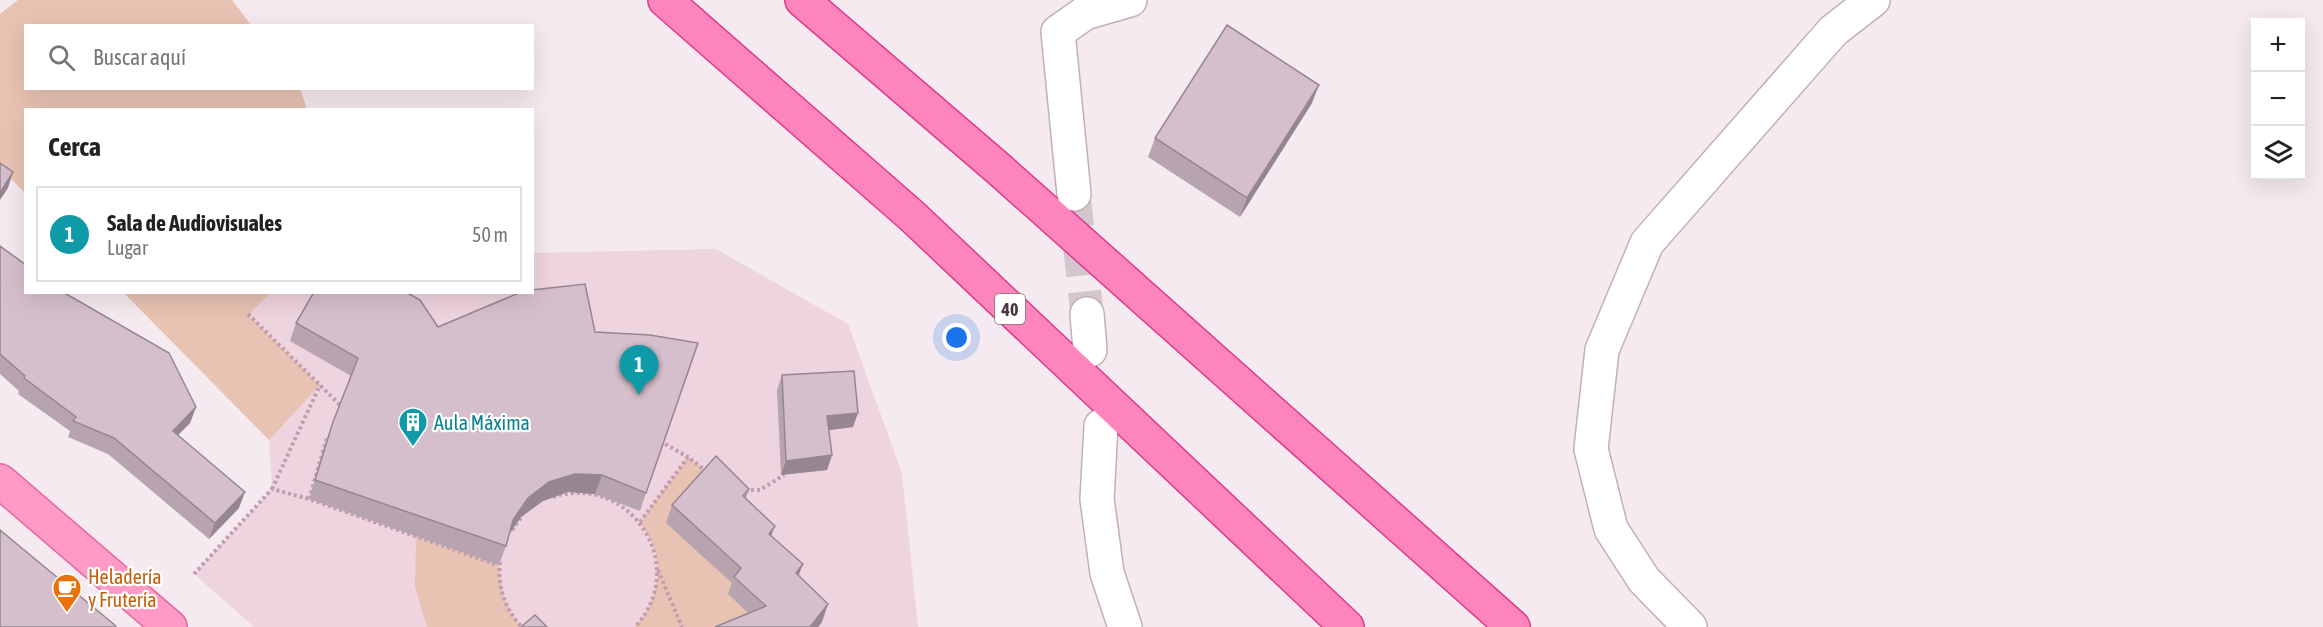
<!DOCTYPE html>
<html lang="es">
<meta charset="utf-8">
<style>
body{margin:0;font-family:"Asap Condensed",sans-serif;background:#f6f6f6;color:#222}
.controls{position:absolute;right:18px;top:18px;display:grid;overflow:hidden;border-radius:0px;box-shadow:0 6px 24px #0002}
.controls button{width:54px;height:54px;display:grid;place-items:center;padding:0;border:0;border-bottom:2px solid #e0e0e0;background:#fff;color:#222;font:30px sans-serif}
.you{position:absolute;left:957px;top:338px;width:21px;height:21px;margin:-15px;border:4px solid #fff;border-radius:50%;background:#1a73e8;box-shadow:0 0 0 9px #1a73e833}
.badge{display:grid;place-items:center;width:39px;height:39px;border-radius:50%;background:#7c3aed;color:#fff;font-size:20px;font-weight:700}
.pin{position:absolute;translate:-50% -50px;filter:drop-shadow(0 2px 3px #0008)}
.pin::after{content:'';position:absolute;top:32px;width:21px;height:18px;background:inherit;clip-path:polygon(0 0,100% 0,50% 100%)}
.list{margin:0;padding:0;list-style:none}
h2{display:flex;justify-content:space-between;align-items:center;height:78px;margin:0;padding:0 24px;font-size:26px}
h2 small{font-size:20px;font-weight:400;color:#767676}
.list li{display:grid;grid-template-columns:39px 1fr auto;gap:18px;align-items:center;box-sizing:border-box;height:96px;margin:0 12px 12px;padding:0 12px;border:2px solid #e0e0e0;border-radius:0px}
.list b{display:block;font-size:22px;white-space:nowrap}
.list p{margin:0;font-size:20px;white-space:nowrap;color:#767676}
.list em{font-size:20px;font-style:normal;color:#767676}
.icon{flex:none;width:33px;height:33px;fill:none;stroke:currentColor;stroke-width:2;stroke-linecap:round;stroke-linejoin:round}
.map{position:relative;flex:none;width:2323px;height:627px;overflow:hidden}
.search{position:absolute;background:#fff;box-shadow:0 6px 24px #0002;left:24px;top:24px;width:510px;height:66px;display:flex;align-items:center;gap:15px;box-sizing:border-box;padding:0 21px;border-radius:0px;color:#767676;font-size:22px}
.panel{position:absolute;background:#fff;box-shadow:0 6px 24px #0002;left:24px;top:108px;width:510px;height:186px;border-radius:0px}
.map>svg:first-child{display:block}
.education{fill:#eed4df}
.green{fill:#e8c3b3}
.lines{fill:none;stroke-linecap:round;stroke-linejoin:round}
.minor-tunnel{stroke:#d3c6cc;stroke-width:33;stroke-dasharray:33 16;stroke-linecap:butt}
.minor-casing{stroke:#c3afba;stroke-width:36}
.primary-casing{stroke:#e469a0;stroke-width:36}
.trunk-casing{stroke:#dd3b8f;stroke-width:36}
.path{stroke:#c29db0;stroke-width:4;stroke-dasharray:3 3;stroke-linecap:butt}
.minor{stroke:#fff;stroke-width:33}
.primary{stroke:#fe9ac5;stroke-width:33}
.trunk{stroke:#fe84bc;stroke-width:33}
.wall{fill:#b8a4af}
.shaded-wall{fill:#96868f}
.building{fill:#d6bfcc;stroke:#96868f;stroke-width:1.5}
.labels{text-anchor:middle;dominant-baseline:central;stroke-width:4.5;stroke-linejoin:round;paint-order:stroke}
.shield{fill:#fff;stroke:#80747a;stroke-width:1.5}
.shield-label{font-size:18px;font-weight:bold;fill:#493841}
.culture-label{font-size:20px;fill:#0d838f;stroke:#fff;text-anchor:start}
.food-label{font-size:20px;fill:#c56008;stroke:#fff;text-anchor:start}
</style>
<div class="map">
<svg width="2323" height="627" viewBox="0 0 2323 627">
<rect width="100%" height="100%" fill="#f5eaef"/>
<polygon class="education" points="716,249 848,324 902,473 918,627 254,627 194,574 272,489 269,440 124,293 532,292 533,253"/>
<g class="green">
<polygon points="18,0 232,0 251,25 26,26 26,88 300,89 307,109 26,110 25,193 0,167 0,14"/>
<polygon points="124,293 271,293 248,315 320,385 269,440"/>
<path d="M688,457L709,473L702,555L735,585L728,594L761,625L760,627H635C655,606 664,571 652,543C649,536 644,529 640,522Z"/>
<path d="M416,536L499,565C501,588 504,608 520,625L518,627H427L415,587Z"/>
</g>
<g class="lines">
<polyline class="minor-tunnel" points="1074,194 1087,314"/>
<g class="minor-casing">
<g id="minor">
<polyline points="1074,194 1058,32 1085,13 1130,0"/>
<polyline points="1087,314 1090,350"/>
<polyline points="1101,426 1097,499 1107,573 1125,627"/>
<polyline points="1690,627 1644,580 1611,529 1591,449 1602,350 1647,243 1833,31 1873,0"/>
</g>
</g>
<g class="primary-casing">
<polyline id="primary" points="0,481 170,627"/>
</g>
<g class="trunk-casing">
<g id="trunk">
<polyline points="665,0 912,216 1347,627"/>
<polyline points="802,0 1000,170 1513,627"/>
</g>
</g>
<g class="path">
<polyline points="248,314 340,405"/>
<polyline points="660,441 688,457"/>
<polyline points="272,489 320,385"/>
<polyline points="745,490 760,490 784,475"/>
<path d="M553,497C631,472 691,567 635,627"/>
<polyline points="309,499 327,438"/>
<polyline points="640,522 688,457 706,471"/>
<polyline points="512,530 523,515"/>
<path d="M500,562C497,586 505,610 522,627"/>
<polyline points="658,570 682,627"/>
<polyline points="194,574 272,489 309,499 498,565"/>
</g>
<use href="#minor" class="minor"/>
<use href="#primary" class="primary"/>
<use href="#trunk" class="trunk"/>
</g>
<g class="wall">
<polygon points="1312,103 1240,217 1148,157 1155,138"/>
<polygon points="0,246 196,407 190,423 178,435 239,508 209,539 108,454 68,437 70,431 18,394 19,391 0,374"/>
<polygon points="296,323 595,332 646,493 640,511 595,494 568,492 543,501 521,517 509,534 506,546 499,565 309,499 326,441 351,376 290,341"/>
<polygon points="782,375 853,427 829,430 832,455 827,470 781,475 777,390"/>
<polygon points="749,489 746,498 771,536 803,564 798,575 822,622 818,627 715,627 748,613 728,594 732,583 666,523 672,505"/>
</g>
<g class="shaded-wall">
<polygon points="1319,85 1312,103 1240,217 1247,198"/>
<polygon points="13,172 8,188 0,200 0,193"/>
<polygon points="196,407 190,423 167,446 173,431"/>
<polygon points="858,413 853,427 822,431 827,416"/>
<polygon points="832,455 827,470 781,475 786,461"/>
<polygon points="575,474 602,475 595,494 568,492 543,501 521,517 506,539 513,520 528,498 549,482"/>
<polygon points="245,492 239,508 209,539 215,523"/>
<polygon points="775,526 768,544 769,534"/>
<polygon points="803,564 796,582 796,573"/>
<polygon points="828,604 822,622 818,627 810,627"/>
</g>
<g class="building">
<polygon points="1227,25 1319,85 1247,198 1155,138"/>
<polygon points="0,163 13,172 0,193"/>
<polygon points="0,246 26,265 26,292 63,292 169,353 196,407 173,431 245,492 215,523 114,438 73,421 76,417 24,378 25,376 0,354"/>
<polygon points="585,284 595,332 650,335 698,343 646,493 602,475 575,474 549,482 528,498 513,520 506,546 315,480 333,422 358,358 296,323 314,292 406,292 420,300 438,327 521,292 532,292 532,290"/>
<polygon points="854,371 858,413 827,416 832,455 786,461 782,375"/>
<polygon points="716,456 749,489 743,496 775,526 769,534 803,564 796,573 828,604 810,627 715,627 766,606 734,577 741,568 672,505"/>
<polygon points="0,530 116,626 115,627 0,627"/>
<polygon points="535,615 547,627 521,627"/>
</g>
<defs>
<g id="building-pin" transform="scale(1.5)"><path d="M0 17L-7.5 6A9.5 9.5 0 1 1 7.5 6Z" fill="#0f9aa8" stroke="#fff"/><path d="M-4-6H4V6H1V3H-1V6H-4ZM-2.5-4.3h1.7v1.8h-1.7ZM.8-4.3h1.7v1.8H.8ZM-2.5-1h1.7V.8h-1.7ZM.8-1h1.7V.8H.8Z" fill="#fff"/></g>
<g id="cafe-pin" transform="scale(1.5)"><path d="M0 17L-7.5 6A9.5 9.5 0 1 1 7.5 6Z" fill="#e8710a" stroke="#fff"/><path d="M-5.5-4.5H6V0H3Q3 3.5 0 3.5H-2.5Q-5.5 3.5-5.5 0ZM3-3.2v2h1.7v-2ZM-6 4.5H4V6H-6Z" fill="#fff"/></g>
</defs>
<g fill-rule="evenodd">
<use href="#building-pin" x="413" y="422"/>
<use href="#cafe-pin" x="67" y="588"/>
</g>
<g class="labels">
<rect class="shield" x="995" y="294" width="30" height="30" rx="4.5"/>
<g class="shield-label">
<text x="1010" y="309">40</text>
</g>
<g class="culture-label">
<text x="434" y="422">Aula Máxima</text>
</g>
<g class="food-label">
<text x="88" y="576">Heladería<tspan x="88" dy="23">y Frutería</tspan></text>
</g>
</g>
</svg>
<div class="controls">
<button>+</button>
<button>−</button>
<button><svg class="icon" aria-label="layers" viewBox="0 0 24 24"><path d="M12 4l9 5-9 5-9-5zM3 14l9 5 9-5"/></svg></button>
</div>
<div class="you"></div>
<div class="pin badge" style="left:639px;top:395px;background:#0f9aa8">1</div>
<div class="search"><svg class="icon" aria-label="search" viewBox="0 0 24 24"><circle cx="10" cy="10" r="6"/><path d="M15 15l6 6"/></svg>Buscar aquí</div>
<section class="panel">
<h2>Cerca<small></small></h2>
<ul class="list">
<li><span class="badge" style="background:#0f9aa8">1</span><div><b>Sala de Audiovisuales</b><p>Lugar</p></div><em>50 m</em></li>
</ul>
</section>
</div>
